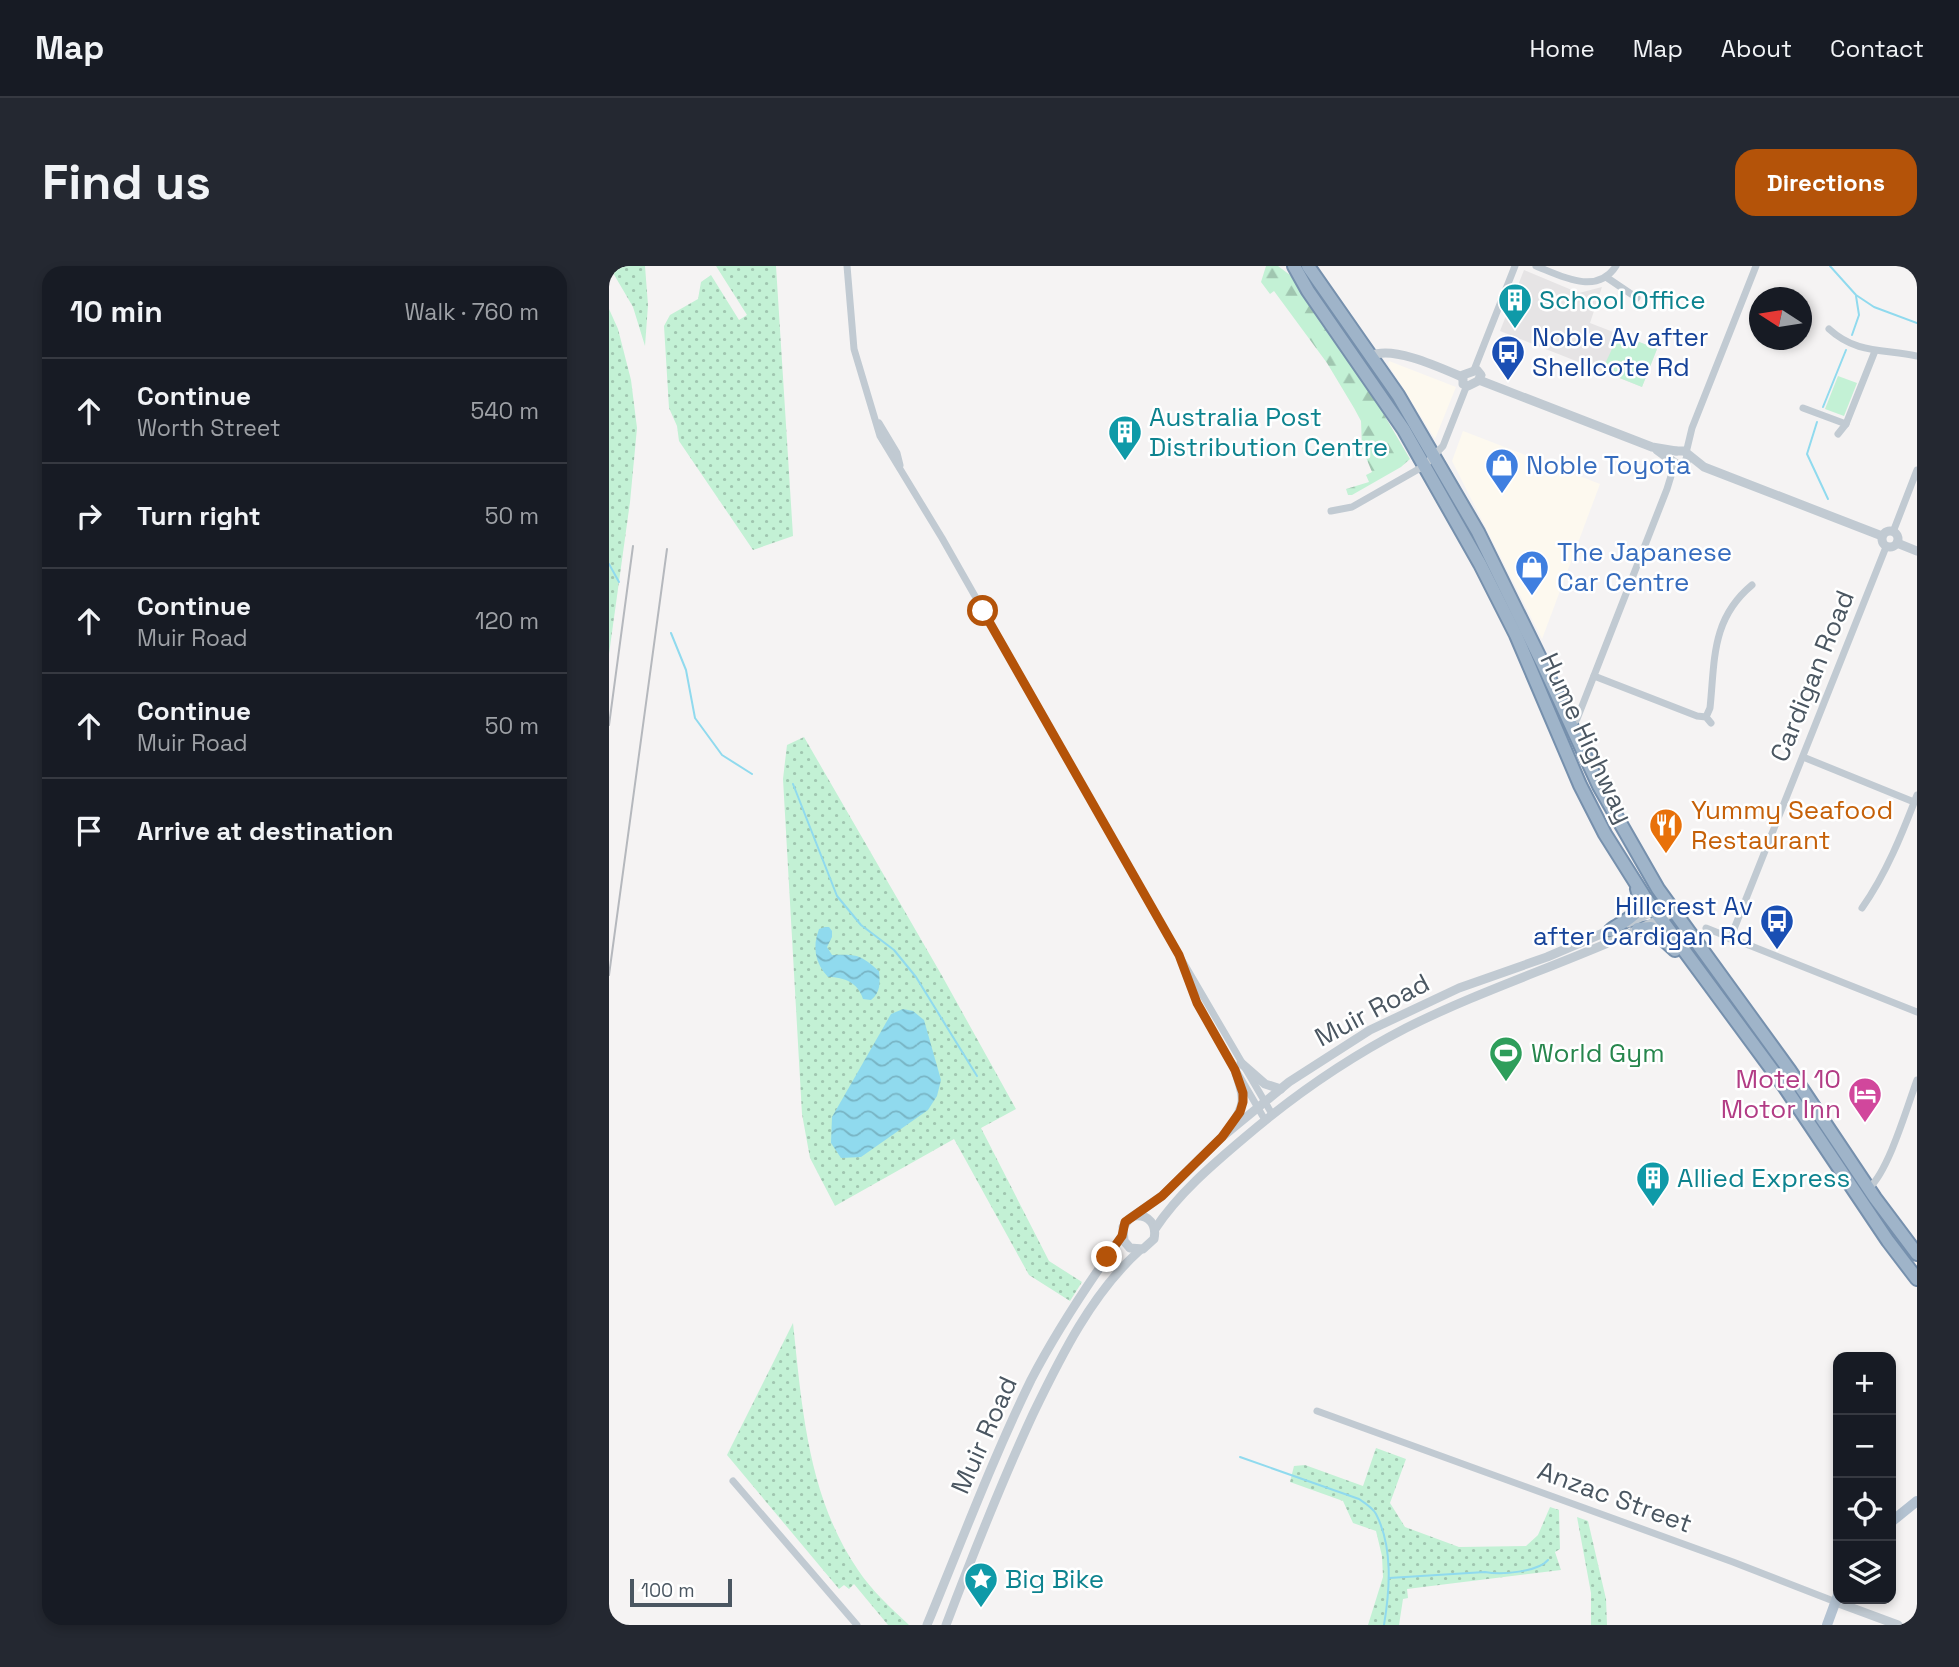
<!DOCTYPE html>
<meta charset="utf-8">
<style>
body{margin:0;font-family:"Space Grotesk",sans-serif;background:#242831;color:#f1f3f6}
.controls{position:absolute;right:21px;bottom:21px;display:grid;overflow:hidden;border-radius:14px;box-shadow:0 4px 10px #0003}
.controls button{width:63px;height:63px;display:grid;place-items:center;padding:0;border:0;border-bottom:2px solid #363941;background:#171b24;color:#f1f3f6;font:35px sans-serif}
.compass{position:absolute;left:1140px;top:21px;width:63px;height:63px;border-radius:50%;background:#171b24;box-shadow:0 4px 10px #0003;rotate:282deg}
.scale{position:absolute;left:21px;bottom:18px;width:102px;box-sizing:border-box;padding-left:7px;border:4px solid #4a5661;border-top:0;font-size:19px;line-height:24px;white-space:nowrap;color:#4a5661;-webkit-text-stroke:5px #fff;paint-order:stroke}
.stop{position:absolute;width:21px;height:21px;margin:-16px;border:5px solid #b45309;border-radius:50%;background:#fff}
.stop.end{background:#b45309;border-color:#fff;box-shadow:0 2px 7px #0008}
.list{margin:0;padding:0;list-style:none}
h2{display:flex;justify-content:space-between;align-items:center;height:91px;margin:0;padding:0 28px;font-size:30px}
h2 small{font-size:23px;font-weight:400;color:#9ea1a6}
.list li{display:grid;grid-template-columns:46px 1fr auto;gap:21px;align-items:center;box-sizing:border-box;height:105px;padding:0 28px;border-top:2px solid #363941}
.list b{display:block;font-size:26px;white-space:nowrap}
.list p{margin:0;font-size:23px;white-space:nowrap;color:#9ea1a6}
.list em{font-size:23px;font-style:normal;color:#9ea1a6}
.icon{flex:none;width:38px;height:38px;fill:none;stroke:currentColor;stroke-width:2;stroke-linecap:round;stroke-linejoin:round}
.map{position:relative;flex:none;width:1308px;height:1359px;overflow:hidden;border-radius:21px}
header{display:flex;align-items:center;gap:42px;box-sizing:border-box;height:98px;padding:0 35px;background:#171b24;border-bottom:2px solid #363941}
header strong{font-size:33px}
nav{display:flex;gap:38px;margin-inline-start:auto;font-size:24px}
.intro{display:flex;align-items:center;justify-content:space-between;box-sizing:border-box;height:168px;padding:0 42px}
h1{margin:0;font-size:49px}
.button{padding:18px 32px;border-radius:21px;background:#b45309;color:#fff;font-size:24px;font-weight:700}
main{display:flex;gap:42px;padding:0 42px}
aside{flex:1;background:#171b24;border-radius:21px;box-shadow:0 4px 10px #0003}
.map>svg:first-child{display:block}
.commercial{fill:#fdf9ef}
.education{fill:#e6e4e5}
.grass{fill:url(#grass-dots)}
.forest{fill:url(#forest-firs)}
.park{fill:#c3f1d5}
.water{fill:url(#water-waves)}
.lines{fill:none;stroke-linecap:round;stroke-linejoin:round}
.stream{stroke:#90daee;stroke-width:2}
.trunk-casing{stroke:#7690ad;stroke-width:16}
.minor{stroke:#c1cad2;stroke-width:7}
.tertiary{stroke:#c1cad2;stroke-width:9}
.primary{stroke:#b3c2d1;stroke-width:10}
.trunk{stroke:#9fb4c9;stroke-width:12}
.rail{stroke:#b5b8bd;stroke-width:2}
.route{stroke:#b45309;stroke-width:9}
.labels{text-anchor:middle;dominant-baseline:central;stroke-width:5;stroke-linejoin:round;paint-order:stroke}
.culture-label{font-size:26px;fill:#0d838f;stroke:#fff;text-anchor:start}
.transit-label{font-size:26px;fill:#164399;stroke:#fff;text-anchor:start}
.shop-label{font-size:26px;fill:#366cbe;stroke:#fff;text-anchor:start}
.street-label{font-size:26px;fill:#4a5661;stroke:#fff}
.food-label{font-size:26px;fill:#c56008;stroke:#fff;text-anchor:start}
.leisure-label{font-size:26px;fill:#27864d;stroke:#fff;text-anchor:start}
.hotel-label{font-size:26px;fill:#b23c85;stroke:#fff;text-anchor:end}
</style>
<header>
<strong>Map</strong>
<nav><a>Home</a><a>Map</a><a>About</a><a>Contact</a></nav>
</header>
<div class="intro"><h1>Find us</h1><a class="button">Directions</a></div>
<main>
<aside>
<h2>10 min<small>Walk · 760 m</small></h2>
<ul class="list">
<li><svg class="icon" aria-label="ahead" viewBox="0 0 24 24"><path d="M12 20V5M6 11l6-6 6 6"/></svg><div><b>Continue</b><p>Worth Street</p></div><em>540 m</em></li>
<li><svg class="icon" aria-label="right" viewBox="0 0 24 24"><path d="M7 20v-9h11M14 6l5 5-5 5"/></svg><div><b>Turn right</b></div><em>50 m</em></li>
<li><svg class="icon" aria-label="ahead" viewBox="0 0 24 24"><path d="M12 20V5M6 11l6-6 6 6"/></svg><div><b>Continue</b><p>Muir Road</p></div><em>120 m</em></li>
<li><svg class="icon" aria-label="ahead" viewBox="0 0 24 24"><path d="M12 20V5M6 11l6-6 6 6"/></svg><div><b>Continue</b><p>Muir Road</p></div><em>50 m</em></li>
<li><svg class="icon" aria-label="arrive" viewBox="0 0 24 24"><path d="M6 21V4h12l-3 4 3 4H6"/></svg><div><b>Arrive at destination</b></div></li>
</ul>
</aside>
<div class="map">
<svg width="1308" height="1359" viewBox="0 0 1308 1359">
<defs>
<pattern id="grass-dots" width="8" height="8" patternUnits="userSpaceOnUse" patternTransform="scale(1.75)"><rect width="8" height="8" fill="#c3f1d5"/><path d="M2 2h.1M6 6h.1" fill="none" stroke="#a0c6b0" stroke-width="1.8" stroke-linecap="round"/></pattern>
<pattern id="forest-firs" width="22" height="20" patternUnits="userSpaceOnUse" patternTransform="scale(1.75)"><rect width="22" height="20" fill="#c3f1d5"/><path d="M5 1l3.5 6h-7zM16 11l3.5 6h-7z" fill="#a0c6b0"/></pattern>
<pattern id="water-waves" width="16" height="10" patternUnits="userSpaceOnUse" patternTransform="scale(1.75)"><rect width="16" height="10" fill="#90daee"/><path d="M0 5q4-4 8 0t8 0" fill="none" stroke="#78b4c4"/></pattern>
</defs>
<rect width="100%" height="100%" fill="#f5f3f3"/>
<g class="commercial">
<polygon points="780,95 847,121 826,173 779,98"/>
<polygon points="854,165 991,218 933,373 843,195"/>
</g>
<polygon class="education" points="915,4 970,27 993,21 981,57 1048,83 1033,121 891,65"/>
<g class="grass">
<polygon points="0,0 36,0 39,39 36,80 24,41"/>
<polygon points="107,0 167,0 184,270 144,284 70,175 68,160 60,142 55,60 61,49 89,33 92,16 102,9 130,54 138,49"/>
<polygon points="0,43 9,63 22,114 28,162 21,236 0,388"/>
<polygon points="195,471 332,708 407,843 372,862 440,995 473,1016 461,1035 420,1009 345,873 226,940 201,892 193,848 174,513 178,479"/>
<path d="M184,1057C193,1142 199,1231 249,1304C263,1325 282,1342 300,1359H279L245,1318L240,1323L235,1319L230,1323L118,1189Z"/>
<polygon points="767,1182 797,1193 781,1237 796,1261 850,1281 917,1280 929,1269 941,1241 950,1244 951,1283 946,1286 952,1304 798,1323 799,1332 794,1333 790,1359 759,1359 774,1311 773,1290 767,1265 744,1257 734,1235 681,1216 685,1200 696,1199 754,1220"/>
<polygon points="968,1251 979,1255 997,1333 998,1359 982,1359 982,1327"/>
</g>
<polygon class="forest" points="657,0 669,0 681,9 757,118 801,193 792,201 743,229 739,229 737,223 760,216 757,209 763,206 753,182 752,155 745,142 718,97 665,25 661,28 652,16"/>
<g class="park">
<polygon points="1010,68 1048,83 1033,121 1001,108 1003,103 995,100"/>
<polygon points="1229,110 1248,117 1235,150 1216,143"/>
</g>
<g class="water">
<path d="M216,661H220L223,665V671L218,681L223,689C247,688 251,688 270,705C271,716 272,726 262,734L254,733C249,717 236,711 219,711C206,697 203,681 210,663Z"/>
<polygon points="294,743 304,745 315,754 332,814 328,830 319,844 252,891 232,892 222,877 223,851 282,748"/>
</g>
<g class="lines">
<g class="stream">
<polyline points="1221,0 1247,29 1265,41 1308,57"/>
<polyline points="1243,69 1250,49 1247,30"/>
<polyline points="1214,141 1237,84"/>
<polyline points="1208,156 1198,188 1219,233"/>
<polyline points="0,298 10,316"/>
<polyline points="62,367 77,404 86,452 113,489 143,508"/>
<polyline points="184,518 228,630 252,659 285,684 307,711 368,810"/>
<path d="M631,1191L750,1233C756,1237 764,1242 767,1248C784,1281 781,1323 775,1359"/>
<path d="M780,1312L876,1306C892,1309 929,1306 939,1294"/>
</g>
<g class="trunk-casing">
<g id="trunk">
<polyline points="685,0 699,25 795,164 871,298 907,369 971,519 996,568 1035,630 1175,820 1279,975 1308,1013"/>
<polyline points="699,0 789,129 869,266 933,396 990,520 1049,623 1181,805 1266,932 1308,988"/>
<polyline points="1029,663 1042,662 1066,684"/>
<path d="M1002,664C1019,652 1037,648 1028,623"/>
</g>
</g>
<g class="minor">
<polyline points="238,0 245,83 271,170 333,272 570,689 663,848"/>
<path d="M927,0C952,10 988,30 1007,0"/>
<polyline points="997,11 1028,32"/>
<path d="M1220,63C1247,88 1275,83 1308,90"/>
<polyline points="865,104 906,0"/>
<polyline points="1194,142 1237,158"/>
<polyline points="270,157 288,187 291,199"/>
<polyline points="1229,168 1237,158 1266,85"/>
<polyline points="1077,187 1083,162 1147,0"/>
<polyline points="722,245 743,241 815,200 834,180 858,119"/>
<polyline points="1284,266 1308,204"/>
<polyline points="985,410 1088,450 1097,451 1102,457"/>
<path d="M1097,451L1101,442C1106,394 1102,353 1143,319"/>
<polyline points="962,460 968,453 1058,223 1066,197"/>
<polyline points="1194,491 1305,536"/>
<path d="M1253,642C1277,608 1293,568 1308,529"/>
<polyline points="1097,662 1308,746"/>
<polyline points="1121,673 1277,281"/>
<polyline points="577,709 588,737 656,854"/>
<path d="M1260,922C1280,904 1298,841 1308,814"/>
<polyline points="708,1145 1124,1296 1227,1336"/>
<polyline points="124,1215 248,1359"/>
</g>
<g class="tertiary">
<path d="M762,90C783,79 832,102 853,111"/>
<polygon points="868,104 872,109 869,115 859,120 854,118 854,109"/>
<polyline points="870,114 1043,181 1067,185"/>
<polyline points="1048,184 1070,200 1077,197 1079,189"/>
<polyline points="1067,185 1075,185 1095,201 1273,270"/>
<circle cx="1281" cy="273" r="8"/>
<polyline points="1288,277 1308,285"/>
<polyline points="1019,657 1060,638"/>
<polyline points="632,797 656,818 672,823"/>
<path d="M621,861C638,837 635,831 626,804"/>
<path d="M525,950C540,948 548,959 545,973L534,983L521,982L515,975L514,961L520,953L553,930L613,871L680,816L761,764L850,722L938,691L1006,662"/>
<path d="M546,963C569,928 603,899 635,872C684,830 739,792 797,762C884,718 979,691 1065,646"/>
<polyline points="1227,1336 1289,1359"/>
<path d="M318,1359C352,1277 383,1194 422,1114C448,1064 480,1016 513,970"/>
<path d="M337,1359C364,1288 392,1217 424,1148C452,1090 483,1027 531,984"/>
</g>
<g class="primary">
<polyline points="1282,1256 1308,1235"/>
<polyline points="1218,1359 1229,1329"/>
</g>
<use href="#trunk" class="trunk"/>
<g class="rail">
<polyline points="0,459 24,280"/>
<polyline points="0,709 58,283"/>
</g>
</g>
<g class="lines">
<polyline class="route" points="374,345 570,689 588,737 626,804 634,827 634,836 631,846 613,871 553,930 516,956 513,970 498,991"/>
</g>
<defs>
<g id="building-pin" transform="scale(1.75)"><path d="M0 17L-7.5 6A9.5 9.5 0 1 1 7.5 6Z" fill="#0f9aa8" stroke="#fff"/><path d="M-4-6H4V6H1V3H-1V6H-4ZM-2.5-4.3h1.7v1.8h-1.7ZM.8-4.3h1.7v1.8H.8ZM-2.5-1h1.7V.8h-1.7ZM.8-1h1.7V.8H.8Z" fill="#fff"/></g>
<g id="bus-pin" transform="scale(1.75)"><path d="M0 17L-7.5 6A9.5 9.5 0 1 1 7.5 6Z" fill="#1a4fb4" stroke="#fff"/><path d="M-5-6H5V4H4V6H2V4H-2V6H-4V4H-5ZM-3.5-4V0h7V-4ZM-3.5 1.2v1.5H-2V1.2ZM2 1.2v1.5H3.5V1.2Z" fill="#fff"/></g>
<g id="shop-pin" transform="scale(1.75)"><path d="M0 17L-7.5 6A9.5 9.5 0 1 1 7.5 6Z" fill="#3f7fe0" stroke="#fff"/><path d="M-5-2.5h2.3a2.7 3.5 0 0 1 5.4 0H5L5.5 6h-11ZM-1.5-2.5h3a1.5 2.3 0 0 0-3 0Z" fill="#fff"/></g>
<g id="restaurant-pin" transform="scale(1.75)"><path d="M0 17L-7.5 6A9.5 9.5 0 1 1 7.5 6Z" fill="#e8710a" stroke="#fff"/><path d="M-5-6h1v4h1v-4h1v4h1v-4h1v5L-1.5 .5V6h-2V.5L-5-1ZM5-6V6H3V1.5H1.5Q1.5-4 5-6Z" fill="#fff"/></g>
<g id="stadium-pin" transform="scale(1.75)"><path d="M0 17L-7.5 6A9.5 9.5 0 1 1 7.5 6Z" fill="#2e9e5b" stroke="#fff"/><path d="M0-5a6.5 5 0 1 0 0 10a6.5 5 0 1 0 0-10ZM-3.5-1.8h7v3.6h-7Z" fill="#fff"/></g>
<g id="hotel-pin" transform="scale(1.75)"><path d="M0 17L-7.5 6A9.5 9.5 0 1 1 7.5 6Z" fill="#d1479c" stroke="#fff"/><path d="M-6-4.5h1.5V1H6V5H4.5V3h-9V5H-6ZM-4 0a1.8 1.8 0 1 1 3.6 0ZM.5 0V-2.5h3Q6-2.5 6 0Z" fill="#fff"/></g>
<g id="sight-pin" transform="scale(1.75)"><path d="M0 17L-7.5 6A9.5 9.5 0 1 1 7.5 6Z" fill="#0f9aa8" stroke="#fff"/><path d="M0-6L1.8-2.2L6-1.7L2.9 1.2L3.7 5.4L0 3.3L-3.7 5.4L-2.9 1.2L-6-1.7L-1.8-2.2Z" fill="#fff"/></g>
</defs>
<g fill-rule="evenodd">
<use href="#building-pin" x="906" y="34"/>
<use href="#bus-pin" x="899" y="86"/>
<use href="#building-pin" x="516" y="166"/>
<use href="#shop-pin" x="893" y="199"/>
<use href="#shop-pin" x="923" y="301"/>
<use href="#restaurant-pin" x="1057" y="559"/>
<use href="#bus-pin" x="1168" y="655"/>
<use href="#stadium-pin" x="897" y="787"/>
<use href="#hotel-pin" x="1256" y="828"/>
<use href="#building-pin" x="1044" y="912"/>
<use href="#sight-pin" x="372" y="1313"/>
</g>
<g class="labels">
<g class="culture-label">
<text x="930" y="34">School Office</text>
<text x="540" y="151">Australia Post<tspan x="540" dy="30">Distribution Centre</tspan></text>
<text x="1068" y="912">Allied Express</text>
<text x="396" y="1313">Big Bike</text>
</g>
<g class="transit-label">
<text x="923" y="71">Noble Av after<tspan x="923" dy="30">Shellcote Rd</tspan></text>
<text x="1144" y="640" text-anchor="end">Hillcrest Av<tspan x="1144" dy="30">after Cardigan Rd</tspan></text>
</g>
<g class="shop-label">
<text x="917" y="199">Noble Toyota</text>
<text x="948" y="286">The Japanese<tspan x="948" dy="30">Car Centre</tspan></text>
</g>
<g class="street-label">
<text transform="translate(1203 410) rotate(-68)">Cardigan Road</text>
<text transform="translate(978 472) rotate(65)">Hume Highway</text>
<text transform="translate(763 744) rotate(-28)">Muir Road</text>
<text transform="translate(375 1169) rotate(-66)">Muir Road</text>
<text transform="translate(1006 1231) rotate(20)">Anzac Street</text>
</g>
<g class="food-label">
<text x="1082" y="544">Yummy Seafood<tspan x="1082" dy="30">Restaurant</tspan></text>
</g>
<g class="leisure-label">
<text x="922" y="787">World Gym</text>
</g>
<g class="hotel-label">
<text x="1232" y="813">Motel 10<tspan x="1232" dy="30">Motor Inn</tspan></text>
</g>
</g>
</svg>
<div class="controls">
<button>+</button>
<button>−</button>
<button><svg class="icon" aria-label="locate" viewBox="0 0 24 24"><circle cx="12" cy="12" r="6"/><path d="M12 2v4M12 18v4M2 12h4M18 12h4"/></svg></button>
<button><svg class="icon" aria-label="layers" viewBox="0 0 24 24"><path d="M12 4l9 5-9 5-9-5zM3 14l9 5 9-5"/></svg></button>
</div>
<svg class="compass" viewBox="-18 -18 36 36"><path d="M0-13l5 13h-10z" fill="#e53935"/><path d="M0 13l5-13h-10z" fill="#9ea1a6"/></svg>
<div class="scale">100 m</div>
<div class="stop" style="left:374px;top:345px"></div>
<div class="stop end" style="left:498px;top:991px"></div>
</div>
</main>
